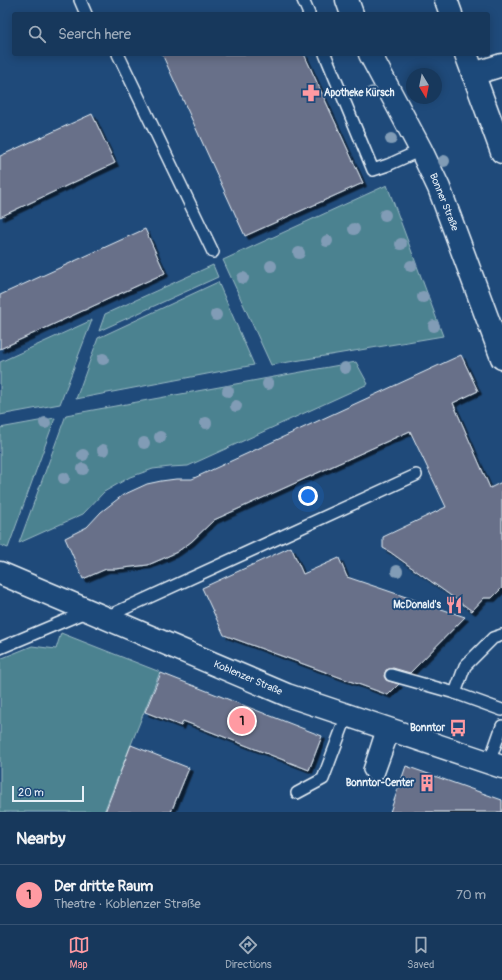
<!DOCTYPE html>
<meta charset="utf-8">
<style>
body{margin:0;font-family:Pangolin,sans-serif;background:#203f62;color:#f1f3f6}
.compass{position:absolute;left:406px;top:68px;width:36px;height:36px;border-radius:50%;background:#17385c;box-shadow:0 2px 10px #0003;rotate:170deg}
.scale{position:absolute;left:12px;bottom:10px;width:72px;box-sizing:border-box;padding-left:4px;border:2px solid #e8f1f8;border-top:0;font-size:11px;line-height:14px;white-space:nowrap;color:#e8f1f8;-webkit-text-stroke:3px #1f4a7a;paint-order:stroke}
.you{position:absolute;left:308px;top:496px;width:14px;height:14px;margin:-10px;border:3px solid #fff;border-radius:50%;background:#1a73e8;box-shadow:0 0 0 6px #1a73e833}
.badge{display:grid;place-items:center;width:26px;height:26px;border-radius:50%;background:#ff9aa2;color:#111;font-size:13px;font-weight:700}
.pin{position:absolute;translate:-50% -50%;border:2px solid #fff;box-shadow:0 1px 4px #0006}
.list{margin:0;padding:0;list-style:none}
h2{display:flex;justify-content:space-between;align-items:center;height:52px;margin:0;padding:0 16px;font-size:17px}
h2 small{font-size:13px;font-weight:400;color:#9eacbb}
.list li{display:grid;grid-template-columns:26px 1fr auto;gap:12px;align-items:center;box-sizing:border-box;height:60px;padding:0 16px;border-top:1px solid #365272}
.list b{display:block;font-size:15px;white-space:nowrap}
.list p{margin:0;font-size:13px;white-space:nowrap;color:#9eacbb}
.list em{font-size:13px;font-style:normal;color:#9eacbb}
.icon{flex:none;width:22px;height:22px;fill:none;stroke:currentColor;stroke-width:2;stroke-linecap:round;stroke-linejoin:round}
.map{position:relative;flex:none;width:502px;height:812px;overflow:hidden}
.search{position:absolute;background:#17385c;box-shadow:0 2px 10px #0003;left:12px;right:12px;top:12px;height:44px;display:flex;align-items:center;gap:10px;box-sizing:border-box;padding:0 14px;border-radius:4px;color:#9eacbb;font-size:15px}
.sheet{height:112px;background:#17385c}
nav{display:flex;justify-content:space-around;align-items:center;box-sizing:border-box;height:56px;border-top:1px solid #365272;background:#17385c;font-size:11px;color:#9eacbb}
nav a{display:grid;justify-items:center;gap:2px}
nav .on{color:#ff9aa2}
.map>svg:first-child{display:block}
.green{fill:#4c8290;stroke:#9abac4}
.building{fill:#687089;stroke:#e8f1f8;filter:url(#shadow)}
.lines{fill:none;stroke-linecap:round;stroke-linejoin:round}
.service-casing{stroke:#e8f1f8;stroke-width:14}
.minor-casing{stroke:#e8f1f8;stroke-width:25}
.secondary-casing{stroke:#e8f1f8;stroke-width:25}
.service{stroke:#1f4a7a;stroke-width:11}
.minor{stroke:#1f4a7a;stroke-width:22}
.secondary{stroke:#1f4a7a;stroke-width:22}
.tree{fill:#819cb6}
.labels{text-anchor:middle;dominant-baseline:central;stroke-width:4;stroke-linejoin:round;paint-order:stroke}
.poi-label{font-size:10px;font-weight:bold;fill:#e8f1f8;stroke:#1f4a7a;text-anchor:end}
.street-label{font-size:10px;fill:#e8f1f8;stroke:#1f4a7a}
</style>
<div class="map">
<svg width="502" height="812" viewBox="0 0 502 812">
<defs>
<filter id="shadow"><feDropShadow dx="3.5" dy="3.5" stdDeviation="0" flood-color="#0009"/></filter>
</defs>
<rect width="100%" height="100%" fill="#1f4a7a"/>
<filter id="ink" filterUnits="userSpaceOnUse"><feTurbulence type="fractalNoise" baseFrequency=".025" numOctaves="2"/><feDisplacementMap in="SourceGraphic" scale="8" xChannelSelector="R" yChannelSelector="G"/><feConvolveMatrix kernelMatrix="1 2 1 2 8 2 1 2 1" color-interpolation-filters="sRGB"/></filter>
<g filter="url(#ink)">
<g class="green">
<polygon points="387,185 443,336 271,365 223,260"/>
<polygon points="213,265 218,277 99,331 105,314"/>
<polygon points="218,282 254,365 76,399 98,338"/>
<polygon points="92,320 60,404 0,415 0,362"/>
<polygon points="356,362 368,384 188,466 170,467 153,469 130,477 104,492 83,514 19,543 66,415"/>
<polygon points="55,418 8,548 0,545 0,428"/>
<polygon points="61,633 160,672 104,812 0,812 0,659 32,646 56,649"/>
</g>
<g class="building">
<polygon points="162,54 304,54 363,183 245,236"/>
<polygon points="92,114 115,163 0,217 0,156"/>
<polygon points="145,229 165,273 0,349 0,295"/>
<polygon points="461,355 478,391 453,403 490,488 502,482 502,588 492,598 484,598 472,611 390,552 383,548 383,537 446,507 410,431 214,520 191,542 177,552 162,559 148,565 116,569 106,569 83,579 65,538 87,527 101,512 123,495 147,484 161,481 176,479 192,479"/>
<polygon points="291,547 303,574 339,558 347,577 465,617 410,673 393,668 386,670 384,676 386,680 399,684 388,695 224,635 202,588"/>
<polygon points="161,673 322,736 309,770 183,721 181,726 145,712"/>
<polygon points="131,745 189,768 171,812 105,812"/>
<polygon points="406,766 502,800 502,812 390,812"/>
</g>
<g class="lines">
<g class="service-casing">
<g id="service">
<polyline points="80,0 86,14"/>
<polyline points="303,0 309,14"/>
<polyline points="118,54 213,252"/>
<polyline points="325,54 373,170 388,165 421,150"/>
<polyline points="106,617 416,475"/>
<polyline points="502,635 493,638 465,666 455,693 502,710"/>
<polyline points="0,648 88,611"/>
<polyline points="391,675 455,693"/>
<polyline points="383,727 369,770 372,775 378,774 394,730"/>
<polyline points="489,763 502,726"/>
<polyline points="297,793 323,779 347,715"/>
</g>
</g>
<g class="minor-casing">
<g id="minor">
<polyline points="473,74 502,65"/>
<polyline points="0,573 287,695 502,767"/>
</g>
</g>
<g class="secondary-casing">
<g id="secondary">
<polyline points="347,0 352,14"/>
<polyline points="446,0 451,14"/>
<polyline points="370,54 421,150 439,188 502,358"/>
<polyline points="466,54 502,152"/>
</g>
</g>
<use href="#service" class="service"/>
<use href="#minor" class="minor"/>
<use href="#secondary" class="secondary"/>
</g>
<g class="tree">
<circle cx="372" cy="92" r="6"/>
<circle cx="391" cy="139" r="6"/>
<circle cx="444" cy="161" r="6"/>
<circle cx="385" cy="215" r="6"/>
<circle cx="354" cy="229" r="6"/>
<circle cx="327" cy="241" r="6"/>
<circle cx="401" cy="244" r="6"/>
<circle cx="299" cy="253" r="6"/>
<circle cx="271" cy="266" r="6"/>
<circle cx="411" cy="266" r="6"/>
<circle cx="243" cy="278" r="6"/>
<circle cx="423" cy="297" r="6"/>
<circle cx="216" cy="315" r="6"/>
<circle cx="434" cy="326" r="6"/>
<circle cx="103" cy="359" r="6"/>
<circle cx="345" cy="368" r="6"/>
<circle cx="268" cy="384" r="6"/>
<circle cx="228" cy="391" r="6"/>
<circle cx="236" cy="406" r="6"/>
<circle cx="45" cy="423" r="6"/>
<circle cx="206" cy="423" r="6"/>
<circle cx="160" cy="437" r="6"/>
<circle cx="144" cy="443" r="6"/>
<circle cx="103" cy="450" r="6"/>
<circle cx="83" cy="455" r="6"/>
<circle cx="83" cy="469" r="6"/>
<circle cx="64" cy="478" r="6"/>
<circle cx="397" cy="571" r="6"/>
</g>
</g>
<defs>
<g id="pharmacy-bare" transform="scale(1.38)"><path d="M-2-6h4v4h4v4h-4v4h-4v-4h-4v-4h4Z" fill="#ff9aa2" stroke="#1f4a7a" stroke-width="2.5" paint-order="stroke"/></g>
<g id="restaurant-bare" transform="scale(1.38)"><path d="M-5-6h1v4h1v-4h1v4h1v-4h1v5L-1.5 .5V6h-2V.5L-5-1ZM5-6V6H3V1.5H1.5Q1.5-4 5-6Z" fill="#ff9aa2" stroke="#1f4a7a" stroke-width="2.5" paint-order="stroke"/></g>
<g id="bus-bare" transform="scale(1.38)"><path d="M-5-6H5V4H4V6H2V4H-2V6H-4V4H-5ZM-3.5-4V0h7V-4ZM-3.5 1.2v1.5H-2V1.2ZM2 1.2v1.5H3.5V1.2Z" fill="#ff9aa2" stroke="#1f4a7a" stroke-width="2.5" paint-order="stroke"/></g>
<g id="building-bare" transform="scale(1.38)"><path d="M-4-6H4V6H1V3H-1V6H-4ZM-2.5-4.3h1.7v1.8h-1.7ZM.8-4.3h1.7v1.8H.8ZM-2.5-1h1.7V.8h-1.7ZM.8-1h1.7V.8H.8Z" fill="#ff9aa2" stroke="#1f4a7a" stroke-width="2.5" paint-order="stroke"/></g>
</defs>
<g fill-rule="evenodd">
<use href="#pharmacy-bare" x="311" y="93"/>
<use href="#restaurant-bare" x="454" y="605"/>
<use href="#bus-bare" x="458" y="728"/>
<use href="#building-bare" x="427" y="783"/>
</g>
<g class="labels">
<g class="poi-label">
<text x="324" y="93" text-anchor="start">Apotheke Kürsch</text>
<text x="441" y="605">McDonald's</text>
<text x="445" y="728">Bonntor</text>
<text x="414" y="783">Bonntor-Center</text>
</g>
<g class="street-label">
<text transform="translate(444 202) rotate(68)">Bonner Straße</text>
<text transform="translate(248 678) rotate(23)">Koblenzer Straße</text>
</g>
</g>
</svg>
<svg class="compass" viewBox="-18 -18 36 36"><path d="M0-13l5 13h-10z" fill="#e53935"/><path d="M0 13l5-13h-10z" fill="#9eacbb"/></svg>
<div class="scale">20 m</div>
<div class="you"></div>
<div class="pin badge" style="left:242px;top:721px">1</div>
<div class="search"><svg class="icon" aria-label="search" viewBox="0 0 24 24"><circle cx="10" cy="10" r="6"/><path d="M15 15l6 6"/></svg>Search here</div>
</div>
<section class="sheet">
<h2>Nearby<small></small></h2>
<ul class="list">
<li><span class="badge">1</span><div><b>Der dritte Raum</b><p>Theatre · Koblenzer Straße</p></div><em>70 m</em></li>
</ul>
</section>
<nav>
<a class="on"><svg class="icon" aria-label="map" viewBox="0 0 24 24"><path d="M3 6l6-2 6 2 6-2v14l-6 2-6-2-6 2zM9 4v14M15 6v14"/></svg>Map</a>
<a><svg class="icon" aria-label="directions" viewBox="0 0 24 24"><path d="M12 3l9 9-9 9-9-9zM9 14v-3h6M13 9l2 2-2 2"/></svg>Directions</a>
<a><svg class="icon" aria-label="saved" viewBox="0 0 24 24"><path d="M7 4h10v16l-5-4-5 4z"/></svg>Saved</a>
</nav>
